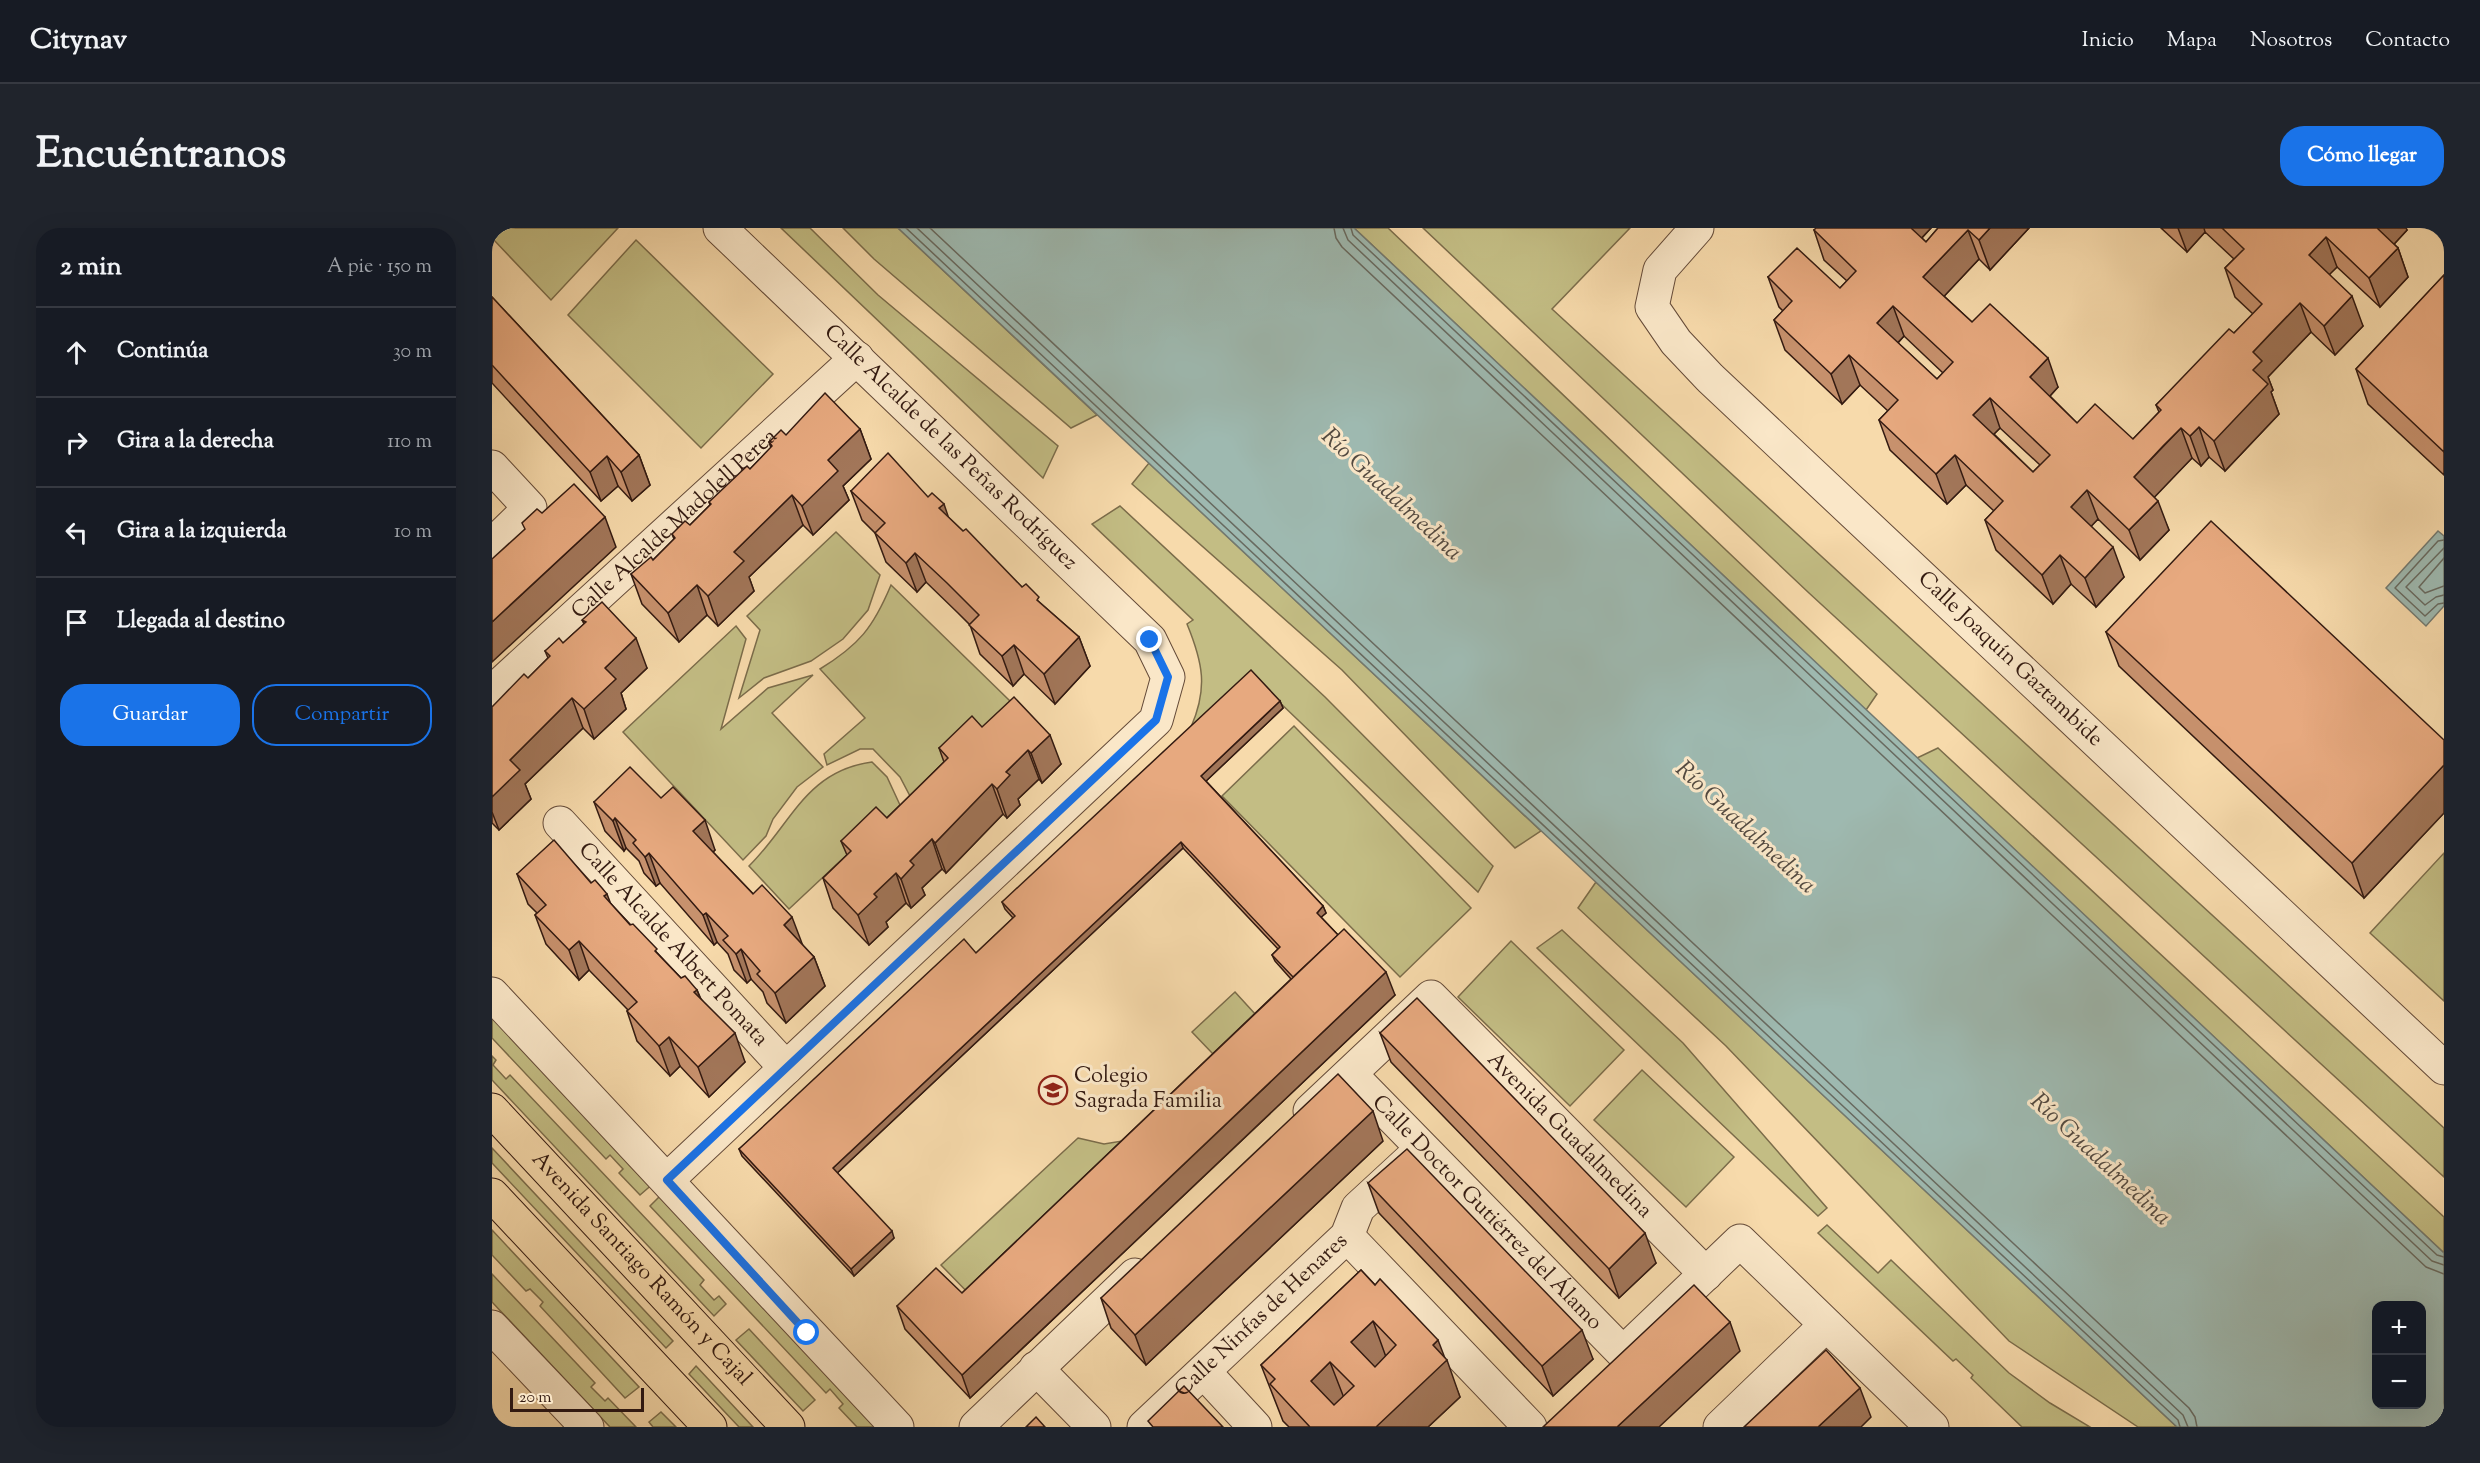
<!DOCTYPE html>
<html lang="es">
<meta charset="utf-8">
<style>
body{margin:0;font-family:"Sorts Mill Goudy",serif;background:#20242c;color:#f1f3f6}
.controls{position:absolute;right:18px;bottom:18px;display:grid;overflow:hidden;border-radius:12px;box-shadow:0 6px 24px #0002}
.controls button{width:54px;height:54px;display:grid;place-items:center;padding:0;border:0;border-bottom:2px solid #363941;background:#171b24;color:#f1f3f6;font:30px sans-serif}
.scale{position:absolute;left:18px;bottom:15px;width:134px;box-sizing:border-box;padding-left:6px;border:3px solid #331a11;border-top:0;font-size:16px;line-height:21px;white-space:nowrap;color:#331a11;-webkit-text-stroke:4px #fae7c8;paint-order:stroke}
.stop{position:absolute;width:18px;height:18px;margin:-14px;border:4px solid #1a73e8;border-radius:50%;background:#fff}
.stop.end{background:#1a73e8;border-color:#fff;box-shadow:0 2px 6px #0008}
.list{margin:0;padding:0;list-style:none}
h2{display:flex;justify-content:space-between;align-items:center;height:78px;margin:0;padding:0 24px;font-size:26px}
h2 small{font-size:20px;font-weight:400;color:#9ea1a6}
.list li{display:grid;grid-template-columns:39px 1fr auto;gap:18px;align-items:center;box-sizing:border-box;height:90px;padding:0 24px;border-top:2px solid #363941}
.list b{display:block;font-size:22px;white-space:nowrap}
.list em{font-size:20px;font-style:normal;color:#9ea1a6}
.actions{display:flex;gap:12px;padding:18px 24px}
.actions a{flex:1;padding:14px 0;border:2px solid #1a73e8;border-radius:24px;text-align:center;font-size:21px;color:#1a73e8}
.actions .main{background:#1a73e8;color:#fff}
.icon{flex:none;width:33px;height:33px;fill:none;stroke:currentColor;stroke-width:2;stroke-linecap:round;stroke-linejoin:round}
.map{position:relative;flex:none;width:1952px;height:1199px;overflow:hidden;border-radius:24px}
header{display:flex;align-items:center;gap:36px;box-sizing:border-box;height:84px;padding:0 30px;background:#171b24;border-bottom:2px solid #363941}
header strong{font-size:28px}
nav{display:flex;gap:33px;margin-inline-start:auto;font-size:21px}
.intro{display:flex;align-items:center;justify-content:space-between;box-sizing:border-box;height:144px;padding:0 36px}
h1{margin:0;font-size:42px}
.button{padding:15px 27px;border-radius:24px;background:#1a73e8;color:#fff;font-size:21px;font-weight:700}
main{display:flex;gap:36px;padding:0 36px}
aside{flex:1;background:#171b24;border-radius:24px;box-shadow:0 6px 24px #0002}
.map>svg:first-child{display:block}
.green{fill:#c3bd84;stroke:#7b6c4a;stroke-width:1.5}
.water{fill:#9eb9b0;stroke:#737970;stroke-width:1.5;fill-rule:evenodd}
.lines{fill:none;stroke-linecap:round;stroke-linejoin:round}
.shore{stroke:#686a60;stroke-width:1.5}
.street-casing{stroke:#644a38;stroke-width:35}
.primary-casing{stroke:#331a11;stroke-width:35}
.street{stroke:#fae7c8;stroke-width:33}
.primary{stroke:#f7daab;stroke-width:33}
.wall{fill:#c7916d;stroke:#331a11;stroke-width:1.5;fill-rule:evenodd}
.shaded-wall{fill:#a27659;stroke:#331a11;stroke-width:1.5}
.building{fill:#e7a97f;stroke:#331a11;stroke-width:1.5;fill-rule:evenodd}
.route{stroke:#1a73e8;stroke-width:8}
.labels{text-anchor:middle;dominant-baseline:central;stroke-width:6;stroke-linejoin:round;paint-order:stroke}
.street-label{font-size:22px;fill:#331a11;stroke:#fae7c8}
.poi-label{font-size:22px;fill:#331a11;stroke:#fae7c8;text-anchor:start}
.water-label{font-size:24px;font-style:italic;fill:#534a41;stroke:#fae7c8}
</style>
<header>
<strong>Citynav</strong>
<nav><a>Inicio</a><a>Mapa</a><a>Nosotros</a><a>Contacto</a></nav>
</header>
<div class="intro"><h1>Encuéntranos</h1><a class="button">Cómo llegar</a></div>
<main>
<aside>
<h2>2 min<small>A pie · 150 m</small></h2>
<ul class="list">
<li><svg class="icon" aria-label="ahead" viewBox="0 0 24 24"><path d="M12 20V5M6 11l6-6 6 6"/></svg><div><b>Continúa</b></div><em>30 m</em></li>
<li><svg class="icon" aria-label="right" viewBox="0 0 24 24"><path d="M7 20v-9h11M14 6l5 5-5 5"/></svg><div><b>Gira a la derecha</b></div><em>110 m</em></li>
<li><svg class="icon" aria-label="left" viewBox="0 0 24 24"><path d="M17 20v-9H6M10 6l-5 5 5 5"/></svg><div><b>Gira a la izquierda</b></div><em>10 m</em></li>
<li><svg class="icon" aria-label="arrive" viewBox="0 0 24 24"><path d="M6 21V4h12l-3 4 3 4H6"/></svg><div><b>Llegada al destino</b></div></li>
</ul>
<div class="actions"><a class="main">Guardar</a><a>Compartir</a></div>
</aside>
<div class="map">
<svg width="1952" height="1199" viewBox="0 0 1952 1199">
<rect width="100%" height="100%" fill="#f7daab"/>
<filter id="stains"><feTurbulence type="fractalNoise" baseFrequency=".00333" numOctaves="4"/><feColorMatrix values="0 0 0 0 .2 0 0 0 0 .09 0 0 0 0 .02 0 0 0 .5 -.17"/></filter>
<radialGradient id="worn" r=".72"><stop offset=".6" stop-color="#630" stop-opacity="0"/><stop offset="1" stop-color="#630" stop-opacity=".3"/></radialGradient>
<g class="green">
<polygon points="0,0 126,0 59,72 0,10"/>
<polygon points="289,0 318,0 386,67 566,218 551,250"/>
<polygon points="351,0 406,0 605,187 579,200 382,31"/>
<polygon points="862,0 896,0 1385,466 1374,482"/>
<polygon points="931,0 1138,0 1060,81 1952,900 1952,949 1317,365"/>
<polygon points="144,12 281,146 209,220 76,87"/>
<polygon points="657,235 1049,603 1023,620 850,442 640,256"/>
<path d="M628,278L833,469L1001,638L986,664L761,449L699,499C716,460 711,435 695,396L701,392L600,296Z"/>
<polygon points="344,304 388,347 376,382 351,411 319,433 272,450 247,470 268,402 255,388"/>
<path d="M399,357L519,474L418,568L408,549L381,521H368L335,537L332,526L373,490L328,441C367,417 381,400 399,357Z"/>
<polygon points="244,398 254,411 229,501 276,460 321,447 280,485 331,539 305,559 281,591 274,608 251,632 131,504"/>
<polygon points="802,498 979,680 908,749 730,568"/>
<polygon points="1446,520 1952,989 1952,1025 1425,530"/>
<path d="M380,534L395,549L408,577L297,681L257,638C299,597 313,543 380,534Z"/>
<polygon points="1952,625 1952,773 1878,705"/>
<polygon points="1104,654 1685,1199 1646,1199 1517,1113 1234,818 1086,680"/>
<polygon points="1070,702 1191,815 1335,980 1326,988 1045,720"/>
<polygon points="1019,713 1132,822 1078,878 966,769"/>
<polygon points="743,764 764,787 721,826 700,804"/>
<polygon points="0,781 163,954 148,967 127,945 131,941 118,927 114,931 0,810"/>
<polygon points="0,828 4,832 1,837 14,851 18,847 212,1052 208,1057 222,1072 227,1068 234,1076 222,1088 0,852"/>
<polygon points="1150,842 1242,929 1194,979 1102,892"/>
<polygon points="586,910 612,916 630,913 481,1070 449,1037"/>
<polygon points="0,920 181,1113 174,1120 0,935"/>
<polygon points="172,964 394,1199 365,1199 347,1180 351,1176 338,1161 334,1165 158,978"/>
<polygon points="1335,997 1386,1045 1399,1032 1517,1145 1558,1175 1598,1199 1530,1199 1479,1150 1481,1147 1464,1131 1461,1133 1326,1005"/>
<polygon points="0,1002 147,1159 133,1170 48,1078 51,1074 38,1061 34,1063 0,1027"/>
<polygon points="0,1046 103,1155 99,1159 113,1173 116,1170 144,1199 118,1199 0,1074"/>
<polygon points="257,1101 323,1172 311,1183 244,1112"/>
<polygon points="204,1138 261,1199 247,1199 197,1146"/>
<polygon points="169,1184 184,1199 161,1199 157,1194"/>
</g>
<g class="water">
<path d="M406,0H862L1952,1025V1199H1685ZM1884,1078H1930V1176H1884Z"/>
<polygon points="1946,303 1952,308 1952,378 1934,398 1894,360"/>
</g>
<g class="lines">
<g class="shore">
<polyline points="414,0 1686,1192 1688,1199"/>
<polyline points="425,0 1691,1187 1696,1199"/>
<polyline points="438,0 1697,1180 1703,1189 1705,1199"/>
<polyline points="842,0 844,10 850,19 1934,1039 1952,1046"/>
<polyline points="851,0 856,12 1940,1033 1952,1037"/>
<polyline points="859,0 861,7 1945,1027 1952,1029"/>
<polyline points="1952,312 1946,313 1903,360 1933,388 1946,376 1952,375"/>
<polyline points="1952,320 1914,359 1933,377 1944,369 1952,367"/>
<polyline points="1952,330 1927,359 1933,365 1952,358"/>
</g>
<g class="street-casing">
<g id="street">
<path id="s1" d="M1205,0L1168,42L1160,79L1184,114L1218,150L1952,840"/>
<polyline points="0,239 38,280 0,317"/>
<path id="s2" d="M0,464L365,130"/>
<path id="s3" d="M68,595L294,840"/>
<polyline points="0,766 405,1199"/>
<path id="s4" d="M858,846L1131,1125"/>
<path id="s5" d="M818,883L939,769L1214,1046"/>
<polyline points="175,952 664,492 676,449 658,412 228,0"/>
<polyline points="855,1008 1038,1199"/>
<polyline points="0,1099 95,1199"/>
<polyline points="1132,1124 1248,1013 1440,1199"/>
<polyline points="544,1140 602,1199"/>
<polyline points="712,1144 763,1199"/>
<polyline points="484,1199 643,1047"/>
<path id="s6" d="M652,1199L855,1008L866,980L930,921"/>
<polyline points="1228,1199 1334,1097"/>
</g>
</g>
<g class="primary-casing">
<g id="primary">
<path id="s7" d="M0,882L296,1199"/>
<polyline points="0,967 218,1199"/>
</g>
</g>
<use href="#street" class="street"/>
<use href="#primary" class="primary"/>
</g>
<g class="wall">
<path d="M1439,0L1430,10L1434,14L1446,0H1537L1498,42L1487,31L1452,68L1480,94L1566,159L1558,168L1585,195L1641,211L1667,184L1664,177L1742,105L1761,86L1743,69L1733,40L1742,31L1713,4L1695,24L1669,0H1914L1915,2L1902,16L1906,20L1916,49L1888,79L1845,39L1837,46L1871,98L1843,127L1819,104L1789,135L1776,149L1781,162L1779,164L1787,186L1733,243L1717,229L1709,238L1700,230L1682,248L1662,269L1677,302L1648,332L1606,291L1599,298L1632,349L1604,379L1579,356L1561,376L1504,322L1493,292L1502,283L1474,257L1455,276L1398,222L1387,192L1396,183L1368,157L1350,176L1293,122L1282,92L1291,83L1287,79L1276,49L1348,60L1355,53L1332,32L1322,2ZM1412,108L1451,145L1445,151L1406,115ZM1508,200L1548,237L1541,244L1502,206Z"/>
<polygon points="1952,47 1952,247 1876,176 1864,141"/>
<polygon points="0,69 147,227 158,257 140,273 126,258 109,273 0,155"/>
<polygon points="368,201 379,231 351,258 357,272 321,307 311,297 257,349 262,363 226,398 215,387 187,414 150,376 139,346 161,332 182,311 180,306 198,297 218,277 217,274 258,241 279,220 277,214 294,207"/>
<polygon points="359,263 456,289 530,359 587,409 598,438 563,476 532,446 521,458 488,426 478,397 466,385 434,354 425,364 394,334 383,305 370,292"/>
<polygon points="90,392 155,440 129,465 134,481 102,511 91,500 33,556 39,571 7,602 0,595 0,479 36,450 56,430 53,423 71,415 92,396"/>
<polygon points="1614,404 1952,512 1952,585 1872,670 1627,438"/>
<polygon points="788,473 791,480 714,553 831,678 834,685 829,689 903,767 478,1170 413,1101 405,1078 470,1065 799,751 783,733 780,727 786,721 691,620 345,945 402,1010 362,1048 250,928 247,921 484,725 521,690 513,681 510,674"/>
<polygon points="490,499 569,536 550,555 547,551 526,571 528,577 515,590 511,586 454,645 450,641 430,660 433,667 419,680 414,675 394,694 396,699 377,717 341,680 331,650 355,627 349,613 395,590 452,534 447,520"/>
<polygon points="169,570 223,622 221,624 322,729 333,758 294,795 275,775 271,764 259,751 255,755 242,742 236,726 225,714 222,717 168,655 164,658 152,645 147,633 134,620 132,623 113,603 102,574"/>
<polygon points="25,646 99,655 189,750 205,762 209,771 253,834 217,869 188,838 178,848 145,813 135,783 136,782 97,742 87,752 54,716 43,687 45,685 36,676"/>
<polygon points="888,805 1164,1035 1127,1070 899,834"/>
<polygon points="891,913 654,1137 619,1100 609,1070"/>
<polygon points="876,955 1101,1131 1061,1168 887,985"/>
<polygon points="869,1042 952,1130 968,1169 936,1199 797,1199 791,1193 769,1137"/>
</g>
<g class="shaded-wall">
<polygon points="1412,0 1439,0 1420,20"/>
<polygon points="1498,0 1537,0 1498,42 1487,12"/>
<polygon points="1686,0 1712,0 1713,4 1695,24"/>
<polygon points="1883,0 1914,0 1915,2 1893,26"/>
<polygon points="1476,2 1487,31 1442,79 1431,49"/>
<polygon points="1834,9 1845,39 1828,56 1817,27"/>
<polygon points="1906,20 1916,49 1888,79 1877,50"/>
<polygon points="1860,68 1871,98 1843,127 1832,98"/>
<polygon points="1808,75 1819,104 1776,149 1781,162 1779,164 1787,186 1733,243 1722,213 1761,142 1761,124"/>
<polygon points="1401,78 1412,108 1396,125 1385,95"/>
<polygon points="1357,127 1368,157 1350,176 1339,146"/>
<polygon points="1556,130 1566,159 1548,179 1538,149"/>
<polygon points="1498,170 1508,200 1492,216 1481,187"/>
<polygon points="1707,199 1717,229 1709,238 1698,208"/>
<polygon points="1689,200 1700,230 1653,279 1642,249"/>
<polygon points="368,201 379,231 351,258 357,272 321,307 310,278 336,232"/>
<polygon points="147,227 158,257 140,273 129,244"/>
<polygon points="1463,227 1474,257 1455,276 1444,246"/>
<polygon points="115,228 126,258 109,273 98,244"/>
<polygon points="1595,262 1606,291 1590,308 1579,279"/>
<polygon points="300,267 311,297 257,349 262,363 226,398 216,368 242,324"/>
<polygon points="1666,273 1677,302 1648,332 1637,302"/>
<polygon points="452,276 462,306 447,280"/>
<polygon points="113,289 124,319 0,434 0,394"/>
<polygon points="1621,319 1632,349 1604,379 1593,350"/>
<polygon points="423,325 434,354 425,364 414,335"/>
<polygon points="1568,327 1579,356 1561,376 1550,347"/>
<polygon points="205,357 215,387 187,414 176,385"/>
<polygon points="587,409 598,438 563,476 552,446"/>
<polygon points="144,410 155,440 129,465 134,481 102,511 92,481 113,440"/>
<polygon points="522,417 532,446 521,458 510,428"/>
<polygon points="80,470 91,500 33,556 39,571 7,602 0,584 0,569 18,532"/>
<polygon points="788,473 791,480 712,555 709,548"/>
<polygon points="558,507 569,536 550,555 539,525"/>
<polygon points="536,522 547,551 526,571 528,577 515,590 505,561 514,544"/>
<polygon points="1952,537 1952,585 1872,670 1860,635"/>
<polygon points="500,556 511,586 454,645 443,615"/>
<polygon points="123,590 134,620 132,623 121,593"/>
<polygon points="213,592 223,622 212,633 201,603"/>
<polygon points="440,611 450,641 430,660 433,667 419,680 409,651 418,633"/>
<polygon points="689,614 691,620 343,947 341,940"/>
<polygon points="157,625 168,655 164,658 153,629"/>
<polygon points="404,645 414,675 394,694 396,699 377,717 366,687 382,666"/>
<polygon points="115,666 126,695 112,668"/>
<polygon points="831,678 834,685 827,691 825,685"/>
<polygon points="214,685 225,714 222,717 211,687"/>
<polygon points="300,689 311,718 292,697"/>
<polygon points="87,713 97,742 87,752 77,722"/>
<polygon points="249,721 259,751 255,755 244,726"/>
<polygon points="322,729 333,758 294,795 283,765"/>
<polygon points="894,744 903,767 478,1170 470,1147"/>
<polygon points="205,762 216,791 202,764"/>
<polygon points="243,805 253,834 217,869 206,839"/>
<polygon points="177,809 188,838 178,848 167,818"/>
<polygon points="881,883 891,913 654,1137 643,1107"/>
<polygon points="400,1003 402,1010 362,1048 359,1041"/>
<polygon points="1153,1005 1164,1035 1127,1070 1117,1041"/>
<polygon points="881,1093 894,1129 872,1151 859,1114"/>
<polygon points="1238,1094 1248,1123 1167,1199 1125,1199"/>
<polygon points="1090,1102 1101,1131 1061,1168 1050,1138"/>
<polygon points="946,1112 954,1133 955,1132 968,1169 936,1199 884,1199 941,1117"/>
<polygon points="838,1134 852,1170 832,1189 819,1153"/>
<polygon points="1368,1160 1379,1189 1369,1199 1326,1199"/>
</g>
<g class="building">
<path d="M1324,0H1419L1434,14L1446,0H1498L1487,12L1476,2L1431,49L1480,94L1498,76L1556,130L1538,149L1585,195L1603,176L1641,211L1669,182L1664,177L1737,101L1742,105L1770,76L1733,40L1752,21L1730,0H1885L1906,20L1877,50L1834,9L1817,27L1860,68L1832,98L1808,75L1778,106L1761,124L1770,133L1761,142L1776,156L1722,213L1707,199L1698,208L1689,200L1671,218L1642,249L1666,273L1637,302L1595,262L1579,279L1621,319L1593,350L1568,327L1550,347L1493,292L1511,273L1463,227L1444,246L1387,192L1406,172L1357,127L1339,146L1282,92L1300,73L1276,49L1305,20L1348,60L1364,43L1322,2ZM1401,78L1461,134L1445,151L1385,95ZM1498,170L1558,227L1541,244L1481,187Z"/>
<polygon points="1952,47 1952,224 1864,141"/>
<polygon points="0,69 147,227 129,244 115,228 98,244 0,137"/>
<polygon points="333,165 368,201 336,232 346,243 310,278 300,267 242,324 252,333 216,368 205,357 176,385 139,346 159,329 161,332 183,310 180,306 193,293 198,297 219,276 217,274 255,238 258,241 280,218 277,214 289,202 294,207"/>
<polygon points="396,225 436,269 440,265 452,276 447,280 471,303 474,301 530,359 534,356 547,369 545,372 587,409 552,446 522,417 510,428 477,397 487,387 455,355 423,325 414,335 383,305 393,295 359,263"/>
<polygon points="82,256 113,289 0,394 0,331 33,301 30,295 45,281 50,285"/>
<polygon points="1719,293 1952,512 1952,537 1860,635 1614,404"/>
<polygon points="110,374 144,410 113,440 124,451 92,481 80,470 18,532 28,542 0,569 0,479 32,446 36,450 58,428 53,423 67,410 71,415 94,394 90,392"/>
<polygon points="759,442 788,473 709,548 831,678 825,685 846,707 801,749 780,727 788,719 689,614 341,940 400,1003 359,1041 247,921 472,711 484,725 523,688 510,674"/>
<polygon points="522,469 558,507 539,525 536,522 514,544 518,547 505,561 500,556 443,615 440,611 418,633 422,637 409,651 404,645 382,666 385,669 366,687 331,650 359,623 349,613 384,579 395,590 456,530 447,520 480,488 490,499"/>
<polygon points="138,539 169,570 181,559 213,592 201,603 261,666 270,657 300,689 292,697 322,729 283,765 265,746 268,743 249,721 244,726 231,712 236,708 214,685 211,687 157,625 153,629 141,615 144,612 123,590 121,593 102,574"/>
<polygon points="62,612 99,655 103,652 110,660 115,666 112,668 138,697 141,696 165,721 163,723 189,750 193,748 205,762 202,764 243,805 206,839 177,809 167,818 135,783 145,774 87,713 77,722 43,687 54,677 25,646"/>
<polygon points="852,701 894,744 470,1147 405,1078 444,1040 470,1065"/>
<polygon points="925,770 1153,1005 1117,1041 888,805"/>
<polygon points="846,846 881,883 643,1107 609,1070"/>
<polygon points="915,921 1090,1102 1050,1138 876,955"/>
<path d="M869,1042L883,1057L888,1051L946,1112L941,1117L955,1132L884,1199H818L778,1156L783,1151L769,1137ZM881,1093L904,1117L883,1139L859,1114ZM838,1134L862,1158L842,1177L819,1153Z"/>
<polygon points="1202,1057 1238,1094 1125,1199 1051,1199"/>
<polygon points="1334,1122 1368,1160 1326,1199 1252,1199"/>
<polygon points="692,1158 731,1199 661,1199 656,1193"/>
<polygon points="544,1189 553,1199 534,1199"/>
</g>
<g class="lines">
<polyline class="route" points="315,1105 175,952 664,492 676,449 658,412"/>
</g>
<defs>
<g id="school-ring" transform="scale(1.5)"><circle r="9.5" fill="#fae7c8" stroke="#8f2418" stroke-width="1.5"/><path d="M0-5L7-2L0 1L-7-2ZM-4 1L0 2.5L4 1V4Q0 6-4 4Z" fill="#8f2418"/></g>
</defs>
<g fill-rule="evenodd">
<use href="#school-ring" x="561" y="862"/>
</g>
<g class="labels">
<g class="street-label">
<text transform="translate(458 220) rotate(44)">Calle Alcalde de las Peñas Rodríguez</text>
<text stroke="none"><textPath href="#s2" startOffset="248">Calle Alcalde Madolell Perea</textPath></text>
<text stroke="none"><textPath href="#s1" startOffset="597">Calle Joaquín Gaztambide</textPath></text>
<text stroke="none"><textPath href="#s3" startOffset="166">Calle Alcalde Albert Pomata</textPath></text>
<text stroke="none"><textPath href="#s5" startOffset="362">Avenida Guadalmedina</textPath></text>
<text stroke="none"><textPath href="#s4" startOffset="195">Calle Doctor Gutiérrez del Álamo</textPath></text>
<text stroke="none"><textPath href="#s7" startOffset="218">Avenida Santiago Ramón y Cajal</textPath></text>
<text stroke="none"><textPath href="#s6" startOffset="162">Calle Ninfas de Henares</textPath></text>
</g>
<g class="poi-label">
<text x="582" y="849">Colegio<tspan x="582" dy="25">Sagrada Familia</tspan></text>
</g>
<g class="water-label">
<text transform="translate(899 267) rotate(43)">Río Guadalmedina</text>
<text transform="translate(1253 600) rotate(43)">Río Guadalmedina</text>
<text transform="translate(1608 932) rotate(43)">Río Guadalmedina</text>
</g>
</g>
<rect width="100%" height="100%" filter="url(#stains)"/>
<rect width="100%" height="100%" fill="url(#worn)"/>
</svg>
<div class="controls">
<button>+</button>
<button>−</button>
</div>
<div class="scale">20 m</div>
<div class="stop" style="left:315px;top:1105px"></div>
<div class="stop end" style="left:658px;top:412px"></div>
</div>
</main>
